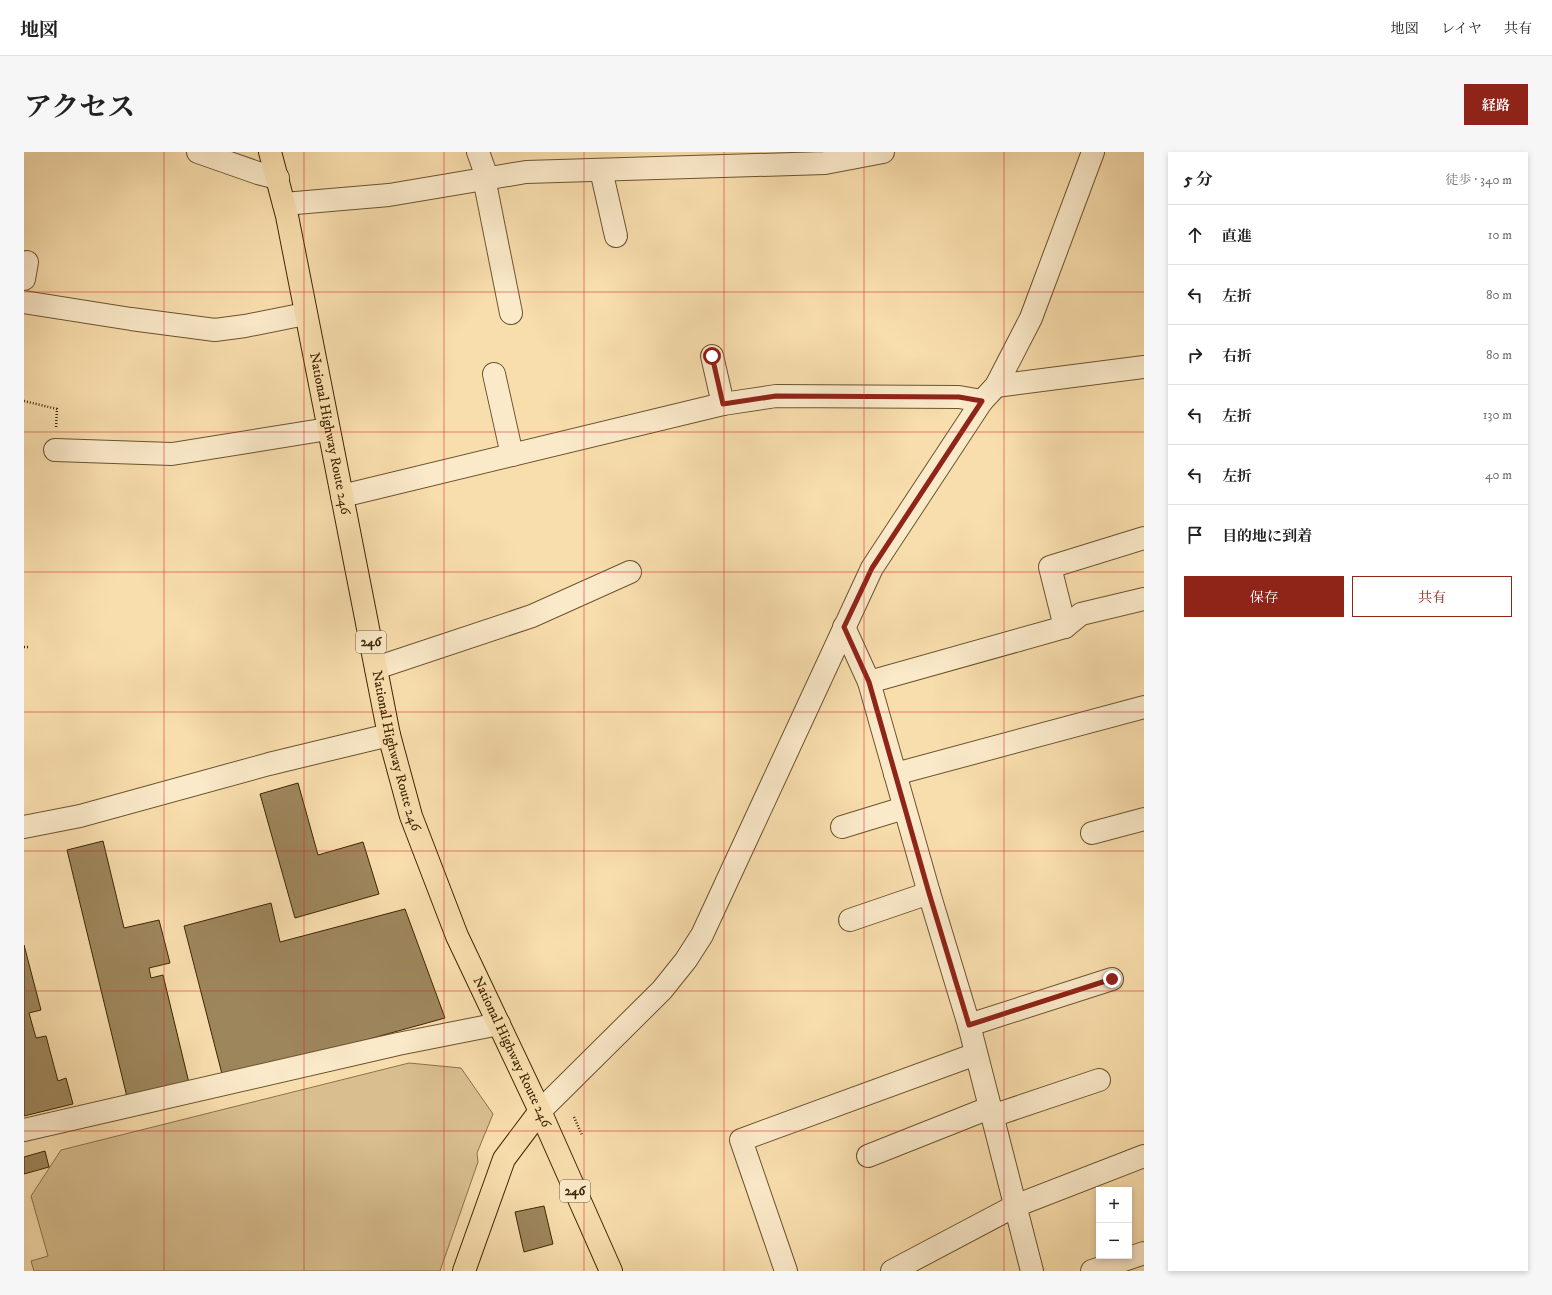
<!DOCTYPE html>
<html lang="ja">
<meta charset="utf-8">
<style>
body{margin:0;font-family:"IM FELL DW Pica","Noto Serif JP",serif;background:#f6f6f6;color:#222}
.controls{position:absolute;right:12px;bottom:12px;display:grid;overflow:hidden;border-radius:0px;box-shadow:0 2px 6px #0003}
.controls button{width:36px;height:36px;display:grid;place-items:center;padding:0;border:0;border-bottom:1px solid #e0e0e0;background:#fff;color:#222;font:20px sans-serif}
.stop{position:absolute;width:12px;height:12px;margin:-9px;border:3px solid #8f2418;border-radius:50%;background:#fff}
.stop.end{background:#8f2418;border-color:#fff;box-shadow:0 1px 4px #0008}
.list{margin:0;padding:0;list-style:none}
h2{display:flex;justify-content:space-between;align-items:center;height:52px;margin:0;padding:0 16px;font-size:17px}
h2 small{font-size:13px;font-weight:400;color:#767676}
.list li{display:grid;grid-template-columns:26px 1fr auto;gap:12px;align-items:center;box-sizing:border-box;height:60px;padding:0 16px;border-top:1px solid #e0e0e0}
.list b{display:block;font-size:15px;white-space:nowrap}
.list em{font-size:13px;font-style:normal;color:#767676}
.actions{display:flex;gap:8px;padding:12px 16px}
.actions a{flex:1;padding:9px 0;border:1px solid #8f2418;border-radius:0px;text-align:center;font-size:14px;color:#8f2418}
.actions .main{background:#8f2418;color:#fff}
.icon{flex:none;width:22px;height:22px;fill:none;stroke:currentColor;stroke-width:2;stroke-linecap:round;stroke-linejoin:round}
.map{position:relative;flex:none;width:1120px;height:1119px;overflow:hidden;border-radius:0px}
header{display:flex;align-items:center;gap:24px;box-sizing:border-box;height:56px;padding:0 20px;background:#fff;border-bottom:1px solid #e0e0e0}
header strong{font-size:19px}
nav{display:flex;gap:22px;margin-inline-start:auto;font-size:14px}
.intro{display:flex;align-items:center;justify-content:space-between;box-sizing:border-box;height:96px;padding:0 24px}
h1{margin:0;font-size:28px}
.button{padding:10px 18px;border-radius:0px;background:#8f2418;color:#fff;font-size:14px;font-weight:700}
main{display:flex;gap:24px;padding:0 24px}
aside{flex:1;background:#fff;border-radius:0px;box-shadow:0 2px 6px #0003}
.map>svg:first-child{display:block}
.green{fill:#d9bf90;stroke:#8a724a}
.building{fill:#9e865c;stroke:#3c2605}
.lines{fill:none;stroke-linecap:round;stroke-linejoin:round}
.minor-casing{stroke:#6b542f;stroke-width:24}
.major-casing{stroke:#3c2605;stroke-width:24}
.highway-casing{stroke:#3c2605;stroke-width:24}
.path{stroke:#3c2605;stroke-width:2.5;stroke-dasharray:1 2;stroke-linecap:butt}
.minor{stroke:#fbeaca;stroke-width:22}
.major{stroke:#f9dead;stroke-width:22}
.highway{stroke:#f9dead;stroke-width:22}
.route{stroke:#8f2418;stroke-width:5}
.grid{fill:none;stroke:#d62828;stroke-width:1;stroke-opacity:0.55}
.labels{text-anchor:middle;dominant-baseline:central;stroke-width:3;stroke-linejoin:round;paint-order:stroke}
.shield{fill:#fbeaca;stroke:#756140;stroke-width:1}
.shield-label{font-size:13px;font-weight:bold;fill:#3c2605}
.street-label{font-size:14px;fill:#3c2605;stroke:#fbeaca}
</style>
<header>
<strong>地図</strong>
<nav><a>地図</a><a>レイヤ</a><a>共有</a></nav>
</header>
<div class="intro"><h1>アクセス</h1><a class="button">経路</a></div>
<main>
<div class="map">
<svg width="1120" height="1119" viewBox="0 0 1120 1119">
<rect width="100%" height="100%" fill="#f9dead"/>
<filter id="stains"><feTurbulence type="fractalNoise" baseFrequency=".005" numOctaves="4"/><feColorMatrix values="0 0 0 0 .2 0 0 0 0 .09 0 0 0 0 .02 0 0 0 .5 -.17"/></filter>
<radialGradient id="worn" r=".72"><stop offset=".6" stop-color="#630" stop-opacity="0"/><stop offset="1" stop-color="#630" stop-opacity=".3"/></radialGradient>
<polygon class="green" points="385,911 437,916 469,962 453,1001 454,1010 416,1119 10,1119 7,1109 24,1104 7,1044 37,998"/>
<g class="building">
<polygon points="274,631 294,703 339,690 355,742 271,766 236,642"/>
<polygon points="79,689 100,776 135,768 146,811 125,816 127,826 139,823 165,931 103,945 43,698"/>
<polygon points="247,751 256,790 381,757 421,866 204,926 198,922 160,774"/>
<polygon points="0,793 17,858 5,861 12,886 22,884 34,929 42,926 49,952 0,964"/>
<polygon points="21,999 25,1015 0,1022 0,1005"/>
<polygon points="520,1054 529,1092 500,1100 491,1060"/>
</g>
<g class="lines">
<g class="minor-casing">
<g id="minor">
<polyline points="174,0 234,21 254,26"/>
<polyline points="454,0 463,25"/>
<polyline points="577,18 592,84"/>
<polyline points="460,26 487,161"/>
<polyline points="260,52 365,43 502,20 801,11 859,0"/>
<polyline points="0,127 3,110"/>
<polyline points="0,150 107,167 191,178 221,174 281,162"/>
<polyline points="688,204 699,252"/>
<polyline points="470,222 488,303"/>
<polyline points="972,234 1120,215"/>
<polyline points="31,298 148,302 304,277"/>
<polyline points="318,344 699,252 752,244 935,245 958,249"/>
<polyline points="820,475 845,530 905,741 945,873 1008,1119"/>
<polyline points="1041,475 1026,415 1120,386"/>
<polyline points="352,516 508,464 606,420"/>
<polyline points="845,530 1041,475 1057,462 1120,447"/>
<polyline points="871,622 1120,555"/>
<polyline points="0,675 56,664 245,612 365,583"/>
<polyline points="818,675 880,656"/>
<polyline points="1068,681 1120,667"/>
<polyline points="826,768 905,741"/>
<polyline points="945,873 1088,827"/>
<polyline points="516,959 638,838 662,808 678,783 848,416 958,249 972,234 1007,166 1069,0"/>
<polyline points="968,964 1075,928"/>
<polyline points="0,978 374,892 475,872"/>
<polyline points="844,1004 965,956"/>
<polyline points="762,1119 717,988 952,902"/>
<polyline points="868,1119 991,1054 1120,1004"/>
<polyline points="1068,1119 1120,1101"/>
</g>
</g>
<g class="major-casing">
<polyline id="major" points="440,1119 480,1007 516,959"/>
</g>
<g class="highway-casing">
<g id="highway">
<path id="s1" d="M246,0L263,64L365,583L387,664L433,784L516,959L587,1119"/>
</g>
</g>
<g class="path">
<polyline points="0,249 33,257 32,276"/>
<polyline points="0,495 6,495"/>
<polyline points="550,965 558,983"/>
</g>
<use href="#minor" class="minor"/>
<use href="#major" class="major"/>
<use href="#highway" class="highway"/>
</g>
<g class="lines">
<polyline class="route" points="688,204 699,252 752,244 935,245 958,249 848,416 820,475 845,530 905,741 945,873 1088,827"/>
</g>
<path class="grid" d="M140,0V1119M280,0V1119M420,0V1119M560,0V1119M700,0V1119M840,0V1119M980,0V1119M0,140H1120M0,280H1120M0,420H1120M0,560H1120M0,699H1120M0,839H1120M0,979H1120"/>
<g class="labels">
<g class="shield">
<rect x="332" y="479" width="30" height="22" rx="3"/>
<rect x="536" y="1028" width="30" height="22" rx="3"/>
</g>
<g class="shield-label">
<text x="347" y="490">246</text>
<text x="551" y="1039">246</text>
</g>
<g class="street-label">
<text stroke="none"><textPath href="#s1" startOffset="288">National Highway Route 246</textPath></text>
<text stroke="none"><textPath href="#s1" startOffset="612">National Highway Route 246</textPath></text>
<text stroke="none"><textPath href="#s1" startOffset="936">National Highway Route 246</textPath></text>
</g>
</g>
<rect width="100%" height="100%" filter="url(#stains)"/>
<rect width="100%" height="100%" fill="url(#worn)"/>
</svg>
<div class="controls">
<button>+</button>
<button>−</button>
</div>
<div class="stop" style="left:688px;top:204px"></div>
<div class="stop end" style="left:1088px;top:827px"></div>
</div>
<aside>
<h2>5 分<small>徒歩 · 340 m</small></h2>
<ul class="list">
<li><svg class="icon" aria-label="ahead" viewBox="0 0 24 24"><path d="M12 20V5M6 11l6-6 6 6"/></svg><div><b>直進</b></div><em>10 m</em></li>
<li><svg class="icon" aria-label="left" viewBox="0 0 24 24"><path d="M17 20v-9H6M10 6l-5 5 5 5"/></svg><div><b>左折</b></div><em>80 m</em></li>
<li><svg class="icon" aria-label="right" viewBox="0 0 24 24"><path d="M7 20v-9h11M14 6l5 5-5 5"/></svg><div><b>右折</b></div><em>80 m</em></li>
<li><svg class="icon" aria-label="left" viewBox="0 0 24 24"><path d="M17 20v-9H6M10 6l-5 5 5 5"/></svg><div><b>左折</b></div><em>130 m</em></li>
<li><svg class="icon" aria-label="left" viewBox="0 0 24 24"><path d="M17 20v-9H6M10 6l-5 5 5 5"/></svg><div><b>左折</b></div><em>40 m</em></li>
<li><svg class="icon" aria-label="arrive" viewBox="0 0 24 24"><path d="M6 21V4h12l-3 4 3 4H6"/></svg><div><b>目的地に到着</b></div></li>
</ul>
<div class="actions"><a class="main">保存</a><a>共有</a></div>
</aside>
</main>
